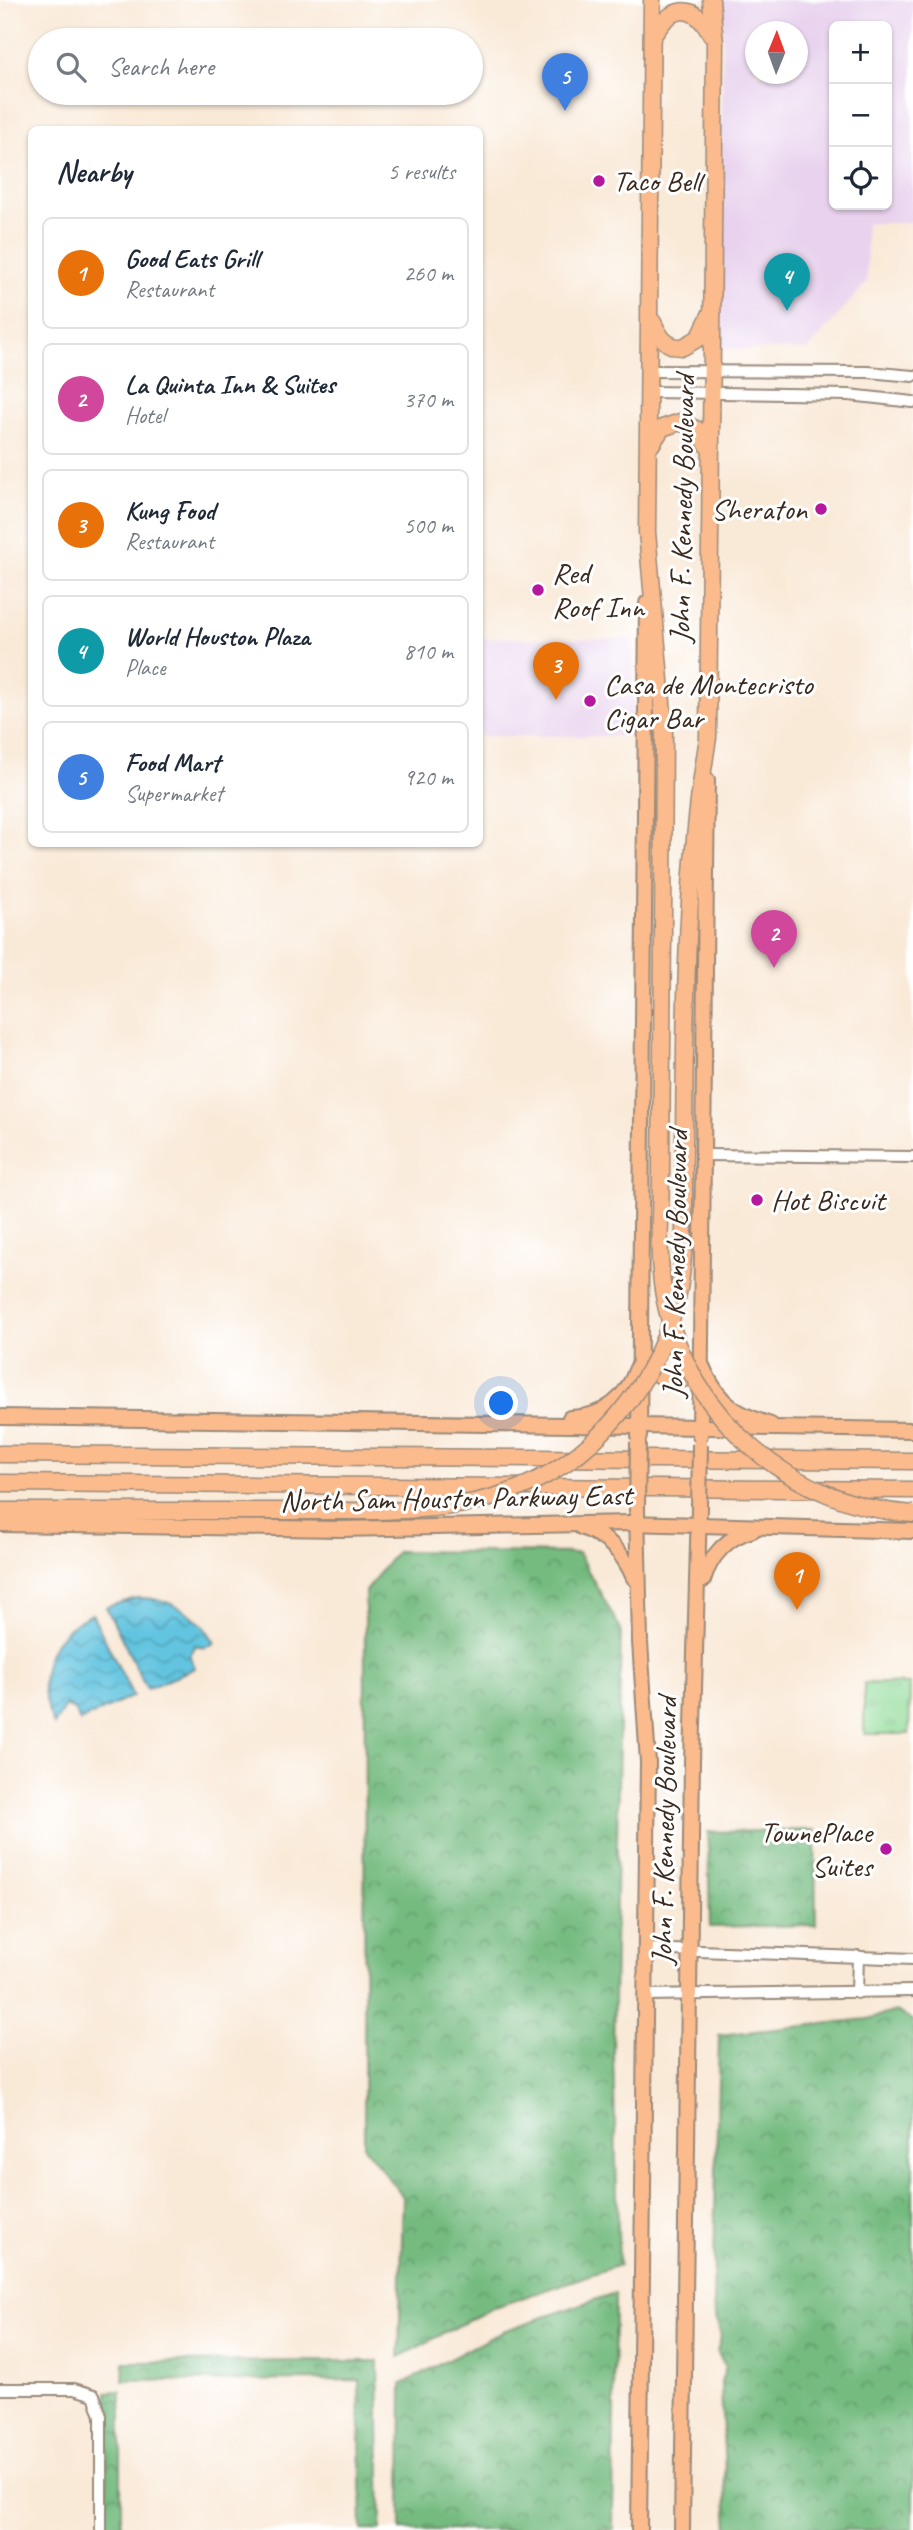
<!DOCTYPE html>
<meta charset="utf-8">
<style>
body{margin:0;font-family:Caveat,sans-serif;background:#f2f2f3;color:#1f2937}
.controls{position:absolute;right:21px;top:21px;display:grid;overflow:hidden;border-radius:10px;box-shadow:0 2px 5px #0004}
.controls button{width:63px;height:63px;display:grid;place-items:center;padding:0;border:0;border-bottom:2px solid #e0e1e3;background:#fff;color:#1f2937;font:35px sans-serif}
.compass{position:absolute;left:745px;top:21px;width:63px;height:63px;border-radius:50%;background:#fff;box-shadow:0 2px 5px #0004;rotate:1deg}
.you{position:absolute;left:502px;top:1404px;width:24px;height:24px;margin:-18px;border:5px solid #fff;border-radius:50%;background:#1a73e8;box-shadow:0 0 0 10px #1a73e833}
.badge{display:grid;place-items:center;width:46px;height:46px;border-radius:50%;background:#b5179e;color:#fff;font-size:23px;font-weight:700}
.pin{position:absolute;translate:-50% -58px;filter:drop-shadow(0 2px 4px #0008)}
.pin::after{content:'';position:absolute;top:37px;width:24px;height:21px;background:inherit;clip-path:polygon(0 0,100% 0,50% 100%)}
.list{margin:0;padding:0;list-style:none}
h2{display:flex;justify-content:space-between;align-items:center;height:91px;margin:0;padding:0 28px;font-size:30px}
h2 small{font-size:23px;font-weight:400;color:#747a83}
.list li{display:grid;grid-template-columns:46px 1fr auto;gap:21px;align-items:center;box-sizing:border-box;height:112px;margin:0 14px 14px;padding:0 14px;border:2px solid #e0e1e3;border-radius:10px}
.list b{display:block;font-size:26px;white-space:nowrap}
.list p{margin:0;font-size:23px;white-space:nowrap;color:#747a83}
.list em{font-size:23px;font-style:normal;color:#747a83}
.icon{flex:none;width:38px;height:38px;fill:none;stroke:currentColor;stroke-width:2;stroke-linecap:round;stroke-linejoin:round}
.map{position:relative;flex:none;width:913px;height:2530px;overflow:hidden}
.search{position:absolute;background:#fff;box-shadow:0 2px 5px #0004;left:28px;top:28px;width:455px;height:77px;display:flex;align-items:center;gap:18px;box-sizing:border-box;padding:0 24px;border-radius:38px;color:#747a83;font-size:26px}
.panel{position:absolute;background:#fff;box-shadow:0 2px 5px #0004;left:28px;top:126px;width:455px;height:721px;border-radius:10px}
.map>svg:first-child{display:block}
.built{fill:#e8d2ee;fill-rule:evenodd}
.forest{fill:url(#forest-crowns);stroke:#58724f;stroke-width:2}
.park{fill:url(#park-tufts);stroke:#66825a;stroke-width:2}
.water{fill:url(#water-waves);stroke:#4e777f;stroke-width:2}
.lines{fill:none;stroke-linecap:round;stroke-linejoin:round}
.minor-casing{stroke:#9a8a7a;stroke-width:14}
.major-casing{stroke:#9a8a7a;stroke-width:18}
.highway-casing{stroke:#9a8a7a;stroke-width:19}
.minor{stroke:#fff;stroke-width:10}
.major{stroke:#fbbb8d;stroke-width:14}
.highway{stroke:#fbbb8d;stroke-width:16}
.major-bridge-casing{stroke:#9a8a7a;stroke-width:18;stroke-linecap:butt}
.highway-bridge-casing{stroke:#9a8a7a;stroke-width:19;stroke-linecap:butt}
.major-bridge{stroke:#fbbb8d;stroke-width:14}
.highway-bridge{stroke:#fbbb8d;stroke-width:16}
.poi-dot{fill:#b5179e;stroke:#fff;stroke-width:2.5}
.labels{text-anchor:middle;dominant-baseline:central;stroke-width:6;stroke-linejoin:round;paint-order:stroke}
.poi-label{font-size:30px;fill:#3b2a1e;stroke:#fff;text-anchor:start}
.street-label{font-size:30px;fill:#3b2a1e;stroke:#fff}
</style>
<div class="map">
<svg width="913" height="2530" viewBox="0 0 913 2530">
<defs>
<pattern id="forest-crowns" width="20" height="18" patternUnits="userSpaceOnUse" patternTransform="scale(1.75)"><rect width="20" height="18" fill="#74bb80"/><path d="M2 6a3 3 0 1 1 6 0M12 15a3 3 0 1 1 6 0" fill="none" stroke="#609868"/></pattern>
<pattern id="park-tufts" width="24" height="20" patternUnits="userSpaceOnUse" patternTransform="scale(1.75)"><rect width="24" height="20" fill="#90db97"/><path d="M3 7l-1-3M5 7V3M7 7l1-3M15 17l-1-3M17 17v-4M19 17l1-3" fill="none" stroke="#7dbc82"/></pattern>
<pattern id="water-waves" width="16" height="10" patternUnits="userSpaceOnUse" patternTransform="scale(1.75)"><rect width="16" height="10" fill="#62c4e0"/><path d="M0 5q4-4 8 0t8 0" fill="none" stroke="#529fb5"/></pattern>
</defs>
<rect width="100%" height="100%" fill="#fff"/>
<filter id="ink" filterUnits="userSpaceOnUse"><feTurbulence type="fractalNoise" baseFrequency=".0143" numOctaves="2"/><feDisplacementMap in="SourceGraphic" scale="14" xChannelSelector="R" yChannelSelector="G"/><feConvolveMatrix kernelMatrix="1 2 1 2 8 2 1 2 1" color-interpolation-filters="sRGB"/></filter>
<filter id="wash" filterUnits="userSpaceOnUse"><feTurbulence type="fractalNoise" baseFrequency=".00686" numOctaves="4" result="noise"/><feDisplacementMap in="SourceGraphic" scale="28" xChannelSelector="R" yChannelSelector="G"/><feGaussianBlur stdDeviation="1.57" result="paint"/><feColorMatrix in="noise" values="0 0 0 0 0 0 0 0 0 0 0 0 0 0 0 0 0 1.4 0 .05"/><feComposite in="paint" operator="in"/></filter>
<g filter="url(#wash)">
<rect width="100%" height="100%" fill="#f9e9d7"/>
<g class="built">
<path d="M723,0H913V223H866L867,282L808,350L720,349ZM834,26H887V205H834ZM755,32H797V74H755Z"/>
<polygon points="480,638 633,639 633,736 480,736"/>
</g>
<g class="forest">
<polygon points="397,1551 578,1553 621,1630 613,2053 619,2265 492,2308 399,2357 403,2197 364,2147 365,1591"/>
<polygon points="815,1830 816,1925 710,1927 708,1832"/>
<polygon points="896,2011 913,2020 913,2530 728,2530 722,2412 721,2382 726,2367 717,2352 721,2337 713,2305 719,2035 868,2019"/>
<polygon points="615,2293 613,2530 401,2530 402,2384 503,2331"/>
<polygon points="378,2361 381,2530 362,2530 359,2380 123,2381 124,2362"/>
<polygon points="121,2391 121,2530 107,2530 107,2392"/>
</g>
<polygon class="park" points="864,1683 910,1684 909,1734 864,1734"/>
<g class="water">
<path d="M137,1598C171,1597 199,1614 215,1643L204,1648L195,1645L190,1655L195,1668L147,1689L106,1607Z"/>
<path d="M92,1614L133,1696L80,1721L74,1709L65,1706L54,1725C33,1679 43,1637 92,1614Z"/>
</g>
</g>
<g filter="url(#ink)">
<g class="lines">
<g class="minor-casing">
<g id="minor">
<polyline points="650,371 868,372 913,376"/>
<polyline points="650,392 849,395 913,402"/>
<polyline points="705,1155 913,1157"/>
<polyline points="646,1949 913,1959"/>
<polyline points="857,1993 858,1956"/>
<polyline points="645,1995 913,1991"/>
<polyline points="0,2389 74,2389 94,2395 101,2416 101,2530"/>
</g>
</g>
<g class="major-casing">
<g id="major">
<path d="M649,1360V1368C662,1380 674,1383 692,1377L697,1366"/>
<path d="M702,1366C719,1404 733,1413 771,1425"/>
<polyline points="0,1417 913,1430"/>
<path d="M570,1418C603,1417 626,1401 637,1368"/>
<polyline points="700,1435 707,780"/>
<polyline points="639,1437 647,603"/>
<polyline points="637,1508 640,1642 648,1762 639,2530"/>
<polyline points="0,1524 340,1529 629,1523 913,1531"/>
<path d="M581,1527C608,1537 623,1552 634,1578"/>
<path d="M703,1580C710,1556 728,1536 753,1530"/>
<polyline points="682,2530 692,1762 699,1508"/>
</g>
</g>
<g class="highway-casing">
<g id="highway">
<polyline points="652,0 647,532 664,725 663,930"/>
<path d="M652,38C670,6 693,0 711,35"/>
<path d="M653,322C659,336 666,348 683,347L699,338L711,313"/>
<polyline points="651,445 662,428 680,422 698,430 710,449"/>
<path d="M684,1150C685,1012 685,875 708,738L715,43L711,0"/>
<polyline points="0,1454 913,1461"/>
<polyline points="0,1483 913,1490"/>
<polyline points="0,1511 377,1511"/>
</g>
</g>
<use href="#minor" class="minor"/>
<use href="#major" class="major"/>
<use href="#highway" class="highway"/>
<g class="major-bridge-casing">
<g id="major-bridge">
<polyline points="637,1508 638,1442"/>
<polyline points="699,1508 700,1444"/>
</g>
</g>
<g class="highway-bridge-casing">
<g id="highway-bridge">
<path d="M663,930C662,1009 662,1089 661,1169C661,1212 656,1259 665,1301C690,1420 794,1506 913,1514"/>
<path d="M377,1511C419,1510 463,1508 503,1494C593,1465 661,1381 679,1289C687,1244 683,1196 684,1150"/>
</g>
</g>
<use href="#major-bridge" class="major-bridge"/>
<use href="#highway-bridge" class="highway-bridge"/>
</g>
</g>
<g class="poi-dot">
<circle cx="599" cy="181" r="7"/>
<circle cx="821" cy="509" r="7"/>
<circle cx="538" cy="590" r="7"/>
<circle cx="590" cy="701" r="7"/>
<circle cx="757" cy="1200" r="7"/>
<circle cx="886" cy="1849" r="7"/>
</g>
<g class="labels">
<g class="poi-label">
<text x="613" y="181">Taco Bell</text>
<text x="807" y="509" text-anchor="end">Sheraton</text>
<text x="552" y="573">Red<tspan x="552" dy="34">Roof Inn</tspan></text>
<text x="604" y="684">Casa de Montecristo<tspan x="604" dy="34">Cigar Bar</tspan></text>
<text x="771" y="1200">Hot Biscuit</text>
<text x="872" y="1832" text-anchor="end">TownePlace<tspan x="872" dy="34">Suites</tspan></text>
</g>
<g class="street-label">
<text transform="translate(682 509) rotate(-89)">John F. Kennedy Boulevard</text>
<text transform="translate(675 1264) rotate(-89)">John F. Kennedy Boulevard</text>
<text transform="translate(456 1498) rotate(-1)">North Sam Houston Parkway East</text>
<text transform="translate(664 1831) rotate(-89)">John F. Kennedy Boulevard</text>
</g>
</g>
</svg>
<div class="controls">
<button>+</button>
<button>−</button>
<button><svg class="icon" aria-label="locate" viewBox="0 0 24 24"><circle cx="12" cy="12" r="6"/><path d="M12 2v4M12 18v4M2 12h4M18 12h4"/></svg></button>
</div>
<svg class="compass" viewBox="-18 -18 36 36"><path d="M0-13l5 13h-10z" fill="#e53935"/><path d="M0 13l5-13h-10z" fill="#747a83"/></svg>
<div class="you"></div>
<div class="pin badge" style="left:797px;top:1610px;background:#e8710a">1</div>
<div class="pin badge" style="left:774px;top:968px;background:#d1479c">2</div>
<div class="pin badge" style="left:556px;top:700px;background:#e8710a">3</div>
<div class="pin badge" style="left:787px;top:311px;background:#0f9aa8">4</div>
<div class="pin badge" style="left:565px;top:111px;background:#3f7fe0">5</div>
<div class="search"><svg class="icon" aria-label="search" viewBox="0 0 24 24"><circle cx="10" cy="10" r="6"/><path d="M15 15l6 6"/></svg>Search here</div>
<section class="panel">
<h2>Nearby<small>5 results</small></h2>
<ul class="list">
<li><span class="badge" style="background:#e8710a">1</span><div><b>Good Eats Grill</b><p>Restaurant</p></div><em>260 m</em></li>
<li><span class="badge" style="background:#d1479c">2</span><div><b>La Quinta Inn &amp; Suites</b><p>Hotel</p></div><em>370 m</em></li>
<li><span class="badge" style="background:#e8710a">3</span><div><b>Kung Food</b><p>Restaurant</p></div><em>500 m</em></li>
<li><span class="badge" style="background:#0f9aa8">4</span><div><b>World Houston Plaza</b><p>Place</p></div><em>810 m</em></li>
<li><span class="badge" style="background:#3f7fe0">5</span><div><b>Food Mart</b><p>Supermarket</p></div><em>920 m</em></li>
</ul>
</section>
</div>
